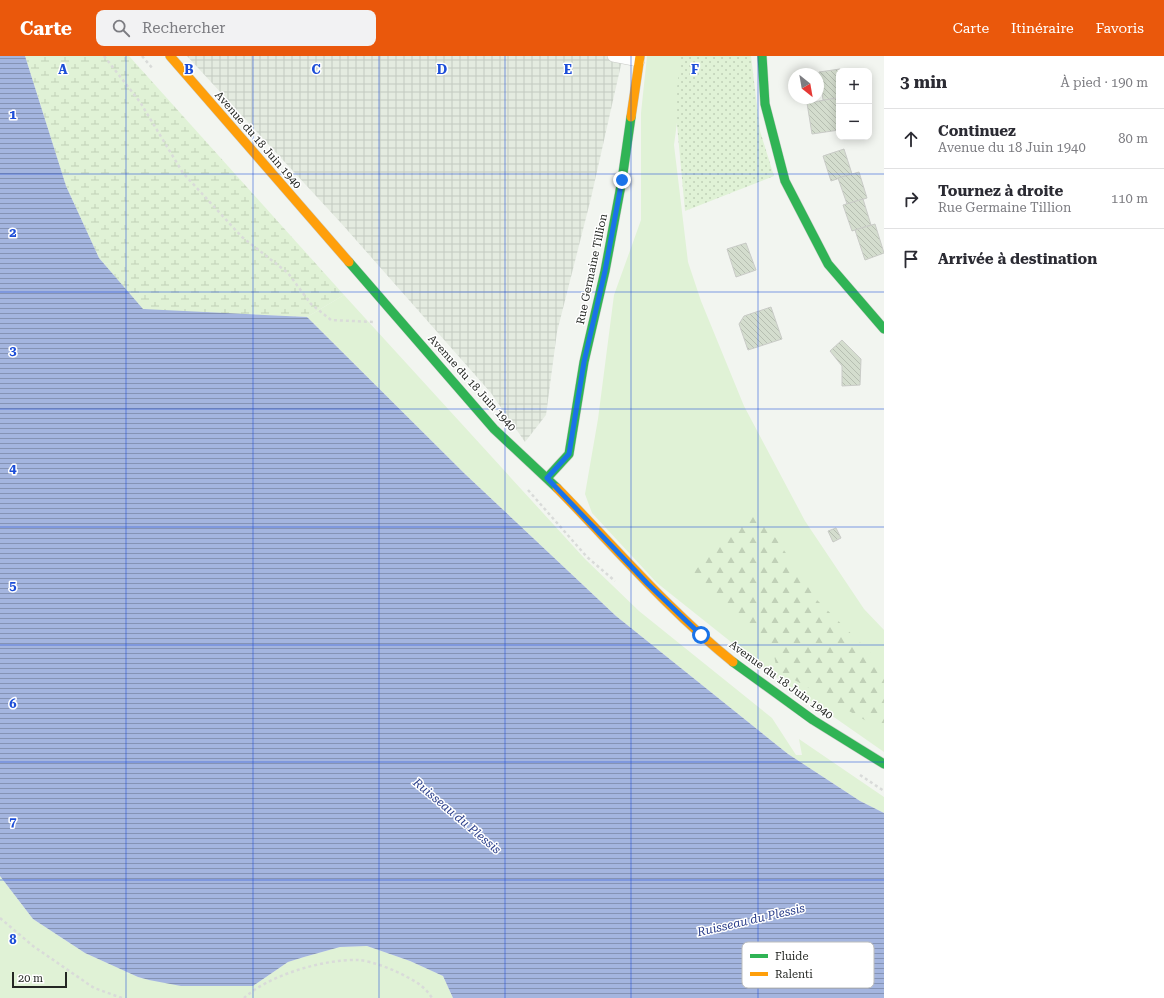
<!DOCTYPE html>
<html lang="fr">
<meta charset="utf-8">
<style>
body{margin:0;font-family:"Roboto Serif",serif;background:#f2f2f3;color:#2b2b33}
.controls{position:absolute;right:12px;top:12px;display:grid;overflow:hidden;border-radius:8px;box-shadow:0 2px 10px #0003}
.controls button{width:36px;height:36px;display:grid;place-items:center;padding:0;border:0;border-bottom:1px solid #e1e1e2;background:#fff;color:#2b2b33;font:20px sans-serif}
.compass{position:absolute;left:788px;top:12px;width:36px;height:36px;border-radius:50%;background:#fff;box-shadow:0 2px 10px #0003;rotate:149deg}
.scale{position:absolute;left:12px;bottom:10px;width:55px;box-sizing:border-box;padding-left:4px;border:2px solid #242723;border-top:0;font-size:11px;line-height:14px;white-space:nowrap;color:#242723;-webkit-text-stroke:3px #fff;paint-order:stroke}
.stop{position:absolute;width:12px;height:12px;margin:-9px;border:3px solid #1a73e8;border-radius:50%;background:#fff}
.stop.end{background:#1a73e8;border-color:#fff;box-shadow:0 1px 4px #0008}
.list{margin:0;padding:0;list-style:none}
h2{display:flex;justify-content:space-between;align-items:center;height:52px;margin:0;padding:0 16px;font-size:17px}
h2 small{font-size:13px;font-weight:400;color:#7c7c81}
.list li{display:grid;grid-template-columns:26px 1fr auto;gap:12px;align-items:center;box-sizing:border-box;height:60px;padding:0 16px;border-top:1px solid #e1e1e2}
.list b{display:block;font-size:15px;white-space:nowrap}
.list p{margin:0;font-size:13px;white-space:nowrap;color:#7c7c81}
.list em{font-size:13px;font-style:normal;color:#7c7c81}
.icon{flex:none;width:22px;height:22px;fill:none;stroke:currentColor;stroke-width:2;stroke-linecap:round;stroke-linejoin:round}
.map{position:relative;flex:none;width:884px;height:942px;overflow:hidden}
header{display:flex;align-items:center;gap:24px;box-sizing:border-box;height:56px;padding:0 20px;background:#ea580c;color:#fff}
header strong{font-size:19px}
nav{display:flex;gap:22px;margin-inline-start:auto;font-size:14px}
.search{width:280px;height:36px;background:#f2f2f3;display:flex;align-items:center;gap:10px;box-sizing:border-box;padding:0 14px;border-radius:8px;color:#7c7c81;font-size:15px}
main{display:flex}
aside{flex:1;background:#fff}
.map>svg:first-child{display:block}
.industrial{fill:url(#industrial-grid)}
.grass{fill:#e0f2d6}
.forest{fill:url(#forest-firs)}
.wetland{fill:url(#wetland-marsh)}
.garden{fill:url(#garden-dots)}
.water{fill:url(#water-rules)}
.building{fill:url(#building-back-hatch);stroke:#c9cbc7}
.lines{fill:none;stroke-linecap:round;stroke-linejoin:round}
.lane-casing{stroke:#c8cac6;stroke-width:12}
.fast-casing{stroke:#c8cac6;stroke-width:10}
.slow-casing{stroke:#c8cac6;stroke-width:10}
.path{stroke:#d9dbd9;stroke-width:2.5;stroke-dasharray:3 3;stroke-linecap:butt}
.lane{stroke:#fdfefd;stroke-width:11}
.fast{stroke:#30b455;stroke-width:9}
.slow{stroke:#ff9f0a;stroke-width:9}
.route{stroke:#1a73e8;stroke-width:5}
.grid{fill:none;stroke:#1d4ed8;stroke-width:1;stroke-opacity:0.55}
.labels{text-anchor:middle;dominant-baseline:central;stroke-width:3;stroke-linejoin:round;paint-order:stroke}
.street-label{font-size:11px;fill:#242723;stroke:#fff}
.water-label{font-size:12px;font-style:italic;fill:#2d418c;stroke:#fff}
.key{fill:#fff;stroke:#bdbebd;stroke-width:1}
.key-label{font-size:11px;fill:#242723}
.grid-label{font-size:13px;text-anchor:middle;font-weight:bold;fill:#1d4ed8;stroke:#fff;stroke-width:3;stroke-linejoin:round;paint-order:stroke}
</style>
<header>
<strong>Carte</strong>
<div class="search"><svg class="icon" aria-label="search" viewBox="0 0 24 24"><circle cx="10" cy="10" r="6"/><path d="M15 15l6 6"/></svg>Rechercher</div>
<nav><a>Carte</a><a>Itinéraire</a><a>Favoris</a></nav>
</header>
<main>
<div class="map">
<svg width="884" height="942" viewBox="0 0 884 942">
<defs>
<pattern id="industrial-grid" width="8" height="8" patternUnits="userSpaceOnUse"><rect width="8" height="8" fill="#e4ebe0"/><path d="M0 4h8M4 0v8" fill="none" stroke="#c3cac0"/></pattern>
<pattern id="forest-firs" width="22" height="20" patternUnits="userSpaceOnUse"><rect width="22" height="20" fill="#e0f2d6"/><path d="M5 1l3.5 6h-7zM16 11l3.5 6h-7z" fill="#c0d0b7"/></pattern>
<pattern id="wetland-marsh" width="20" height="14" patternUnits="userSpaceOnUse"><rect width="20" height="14" fill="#e0f2d6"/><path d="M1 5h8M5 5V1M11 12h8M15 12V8" fill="none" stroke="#c0d0b7"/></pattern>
<pattern id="garden-dots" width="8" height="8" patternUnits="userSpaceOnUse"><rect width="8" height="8" fill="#e0f2d6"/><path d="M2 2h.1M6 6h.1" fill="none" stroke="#c0d0b7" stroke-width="1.8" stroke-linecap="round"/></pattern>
<pattern id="water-rules" width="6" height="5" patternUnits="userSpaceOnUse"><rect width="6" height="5" fill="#a4b5df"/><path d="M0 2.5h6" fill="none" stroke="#8593b4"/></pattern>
<pattern id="building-back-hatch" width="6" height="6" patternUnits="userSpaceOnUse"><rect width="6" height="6" fill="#d4ddce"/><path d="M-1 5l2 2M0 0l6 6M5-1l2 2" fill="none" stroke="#b6beb1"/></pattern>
</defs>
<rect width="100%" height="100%" fill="#f2f5f0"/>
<polygon class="industrial" points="187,0 623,0 591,142 557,276 546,359 525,386 491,337 341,167"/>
<g class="grass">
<polygon points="647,0 686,0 674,89 688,206 701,245 744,350 805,465 864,553 884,574 884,696 765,613 657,527 592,457 585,438 598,363 614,239 641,164 641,57"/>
<polygon points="344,239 585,503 639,555 772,662 796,699 802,699 799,683 884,741 884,757 860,745 788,698 616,560 465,418 307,261"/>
<polygon points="0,820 33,863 85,897 138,921 149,924 253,930 288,906 304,901 340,891 367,890 410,905 443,920 453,942 0,942"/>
</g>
<polygon class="forest" points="754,449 817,544 884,610 884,675 777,614 772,590 688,522"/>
<polygon class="wetland" points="25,0 129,0 344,239 307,261 143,254 99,202 66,130"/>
<polygon class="garden" points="681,0 751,0 760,75 774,120 685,155 675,47"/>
<polygon class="water" points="0,0 25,0 66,130 99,202 143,253 307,261 465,418 616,560 788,698 860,745 884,757 884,942 453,942 443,920 410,905 367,890 340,891 304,901 288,906 253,930 181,930 149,924 138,921 85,897 33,863 0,820"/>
<g class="building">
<polygon points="840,13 839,42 823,44 819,16"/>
<polygon points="837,42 839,74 812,78 807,47"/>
<polygon points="844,93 852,118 831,125 823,100"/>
<polygon points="859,116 867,142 847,148 838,122"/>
<polygon points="863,143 871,169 852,175 843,149"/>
<polygon points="875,168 884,197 865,204 855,174"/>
<polygon points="746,187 756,214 736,221 727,193"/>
<polygon points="771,251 782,283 748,294 739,268 744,260"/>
<polygon points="842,284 861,303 860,329 842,330 842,310 830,295"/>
<polygon points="836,472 841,482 833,486 828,475"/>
</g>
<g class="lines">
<g class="lane-casing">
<polyline id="lane" points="613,0 639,5"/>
</g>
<g class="fast-casing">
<g id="fast">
<polyline points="762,0 765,48 785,125 828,208 884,273"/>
<polyline points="349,206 494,373 557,432"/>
<polyline points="547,422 569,398 584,306 605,215 622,124 631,61"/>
<polyline points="733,606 813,664 884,708"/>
</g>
</g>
<g class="slow-casing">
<g id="slow">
<polyline points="170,0 349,206"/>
<polyline points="631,61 640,0"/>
<path d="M557,432C615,491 668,554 733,606"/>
</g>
</g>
<g class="path">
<polyline points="104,0 140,46 183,117 242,181 288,217 311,248 331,264 374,266"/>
<polyline points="142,0 153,13"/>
<polyline points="528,434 587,501 615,525"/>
<polyline points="860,719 884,735"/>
<polyline points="0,862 33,890 94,932 122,942"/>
<path d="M244,942C269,919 324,903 358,904C372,905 395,914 407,921C417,926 426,932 432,942"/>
</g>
<use href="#lane" class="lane"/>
<use href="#fast" class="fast"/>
<use href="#slow" class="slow"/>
</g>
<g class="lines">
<polyline class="route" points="622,124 605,215 584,306 569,398 547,422 648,528 701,579"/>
</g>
<path class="grid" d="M126,0V942M253,0V942M379,0V942M505,0V942M631,0V942M758,0V942M0,118H884M0,236H884M0,353H884M0,471H884M0,589H884M0,706H884M0,824H884"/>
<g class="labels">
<g class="street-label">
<text transform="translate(258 84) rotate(49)">Avenue du 18 Juin 1940</text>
<text transform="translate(592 213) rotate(-78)">Rue Germaine Tillion</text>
<text transform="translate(472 327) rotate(48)">Avenue du 18 Juin 1940</text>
<text transform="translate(781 624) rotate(36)">Avenue du 18 Juin 1940</text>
</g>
<g class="water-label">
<text transform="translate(457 760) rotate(40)">Ruisseau du Plessis</text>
<text transform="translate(751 864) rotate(-13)">Ruisseau du Plessis</text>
</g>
</g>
<rect x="742" y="886" width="132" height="46" rx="6" class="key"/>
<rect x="750" y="898" width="18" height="4" fill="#30b455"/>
<rect x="750" y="916" width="18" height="4" fill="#ff9f0a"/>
<g class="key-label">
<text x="775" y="904">Fluide</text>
<text x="775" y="922">Ralenti</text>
</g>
<g class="grid-label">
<text x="63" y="18">A</text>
<text x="189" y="18">B</text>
<text x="316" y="18">C</text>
<text x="442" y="18">D</text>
<text x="568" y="18">E</text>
<text x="695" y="18">F</text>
<text x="13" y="63">1</text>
<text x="13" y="181">2</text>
<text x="13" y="299">3</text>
<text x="13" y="417">4</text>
<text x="13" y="534">5</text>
<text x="13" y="652">6</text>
<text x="13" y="770">7</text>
<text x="13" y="888">8</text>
</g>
</svg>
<div class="controls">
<button>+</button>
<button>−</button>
</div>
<svg class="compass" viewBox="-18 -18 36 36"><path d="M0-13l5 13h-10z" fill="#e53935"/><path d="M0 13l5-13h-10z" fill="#7c7c81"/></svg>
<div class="scale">20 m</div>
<div class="stop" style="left:701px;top:579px"></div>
<div class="stop end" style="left:622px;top:124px"></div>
</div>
<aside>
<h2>3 min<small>À pied · 190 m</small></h2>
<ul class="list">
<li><svg class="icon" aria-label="ahead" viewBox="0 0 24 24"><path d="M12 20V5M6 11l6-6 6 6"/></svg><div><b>Continuez</b><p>Avenue du 18 Juin 1940</p></div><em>80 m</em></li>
<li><svg class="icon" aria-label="right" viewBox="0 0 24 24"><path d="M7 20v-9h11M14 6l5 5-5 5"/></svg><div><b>Tournez à droite</b><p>Rue Germaine Tillion</p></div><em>110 m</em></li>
<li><svg class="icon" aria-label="arrive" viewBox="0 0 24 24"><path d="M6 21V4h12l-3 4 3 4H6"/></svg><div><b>Arrivée à destination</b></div></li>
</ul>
</aside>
</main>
